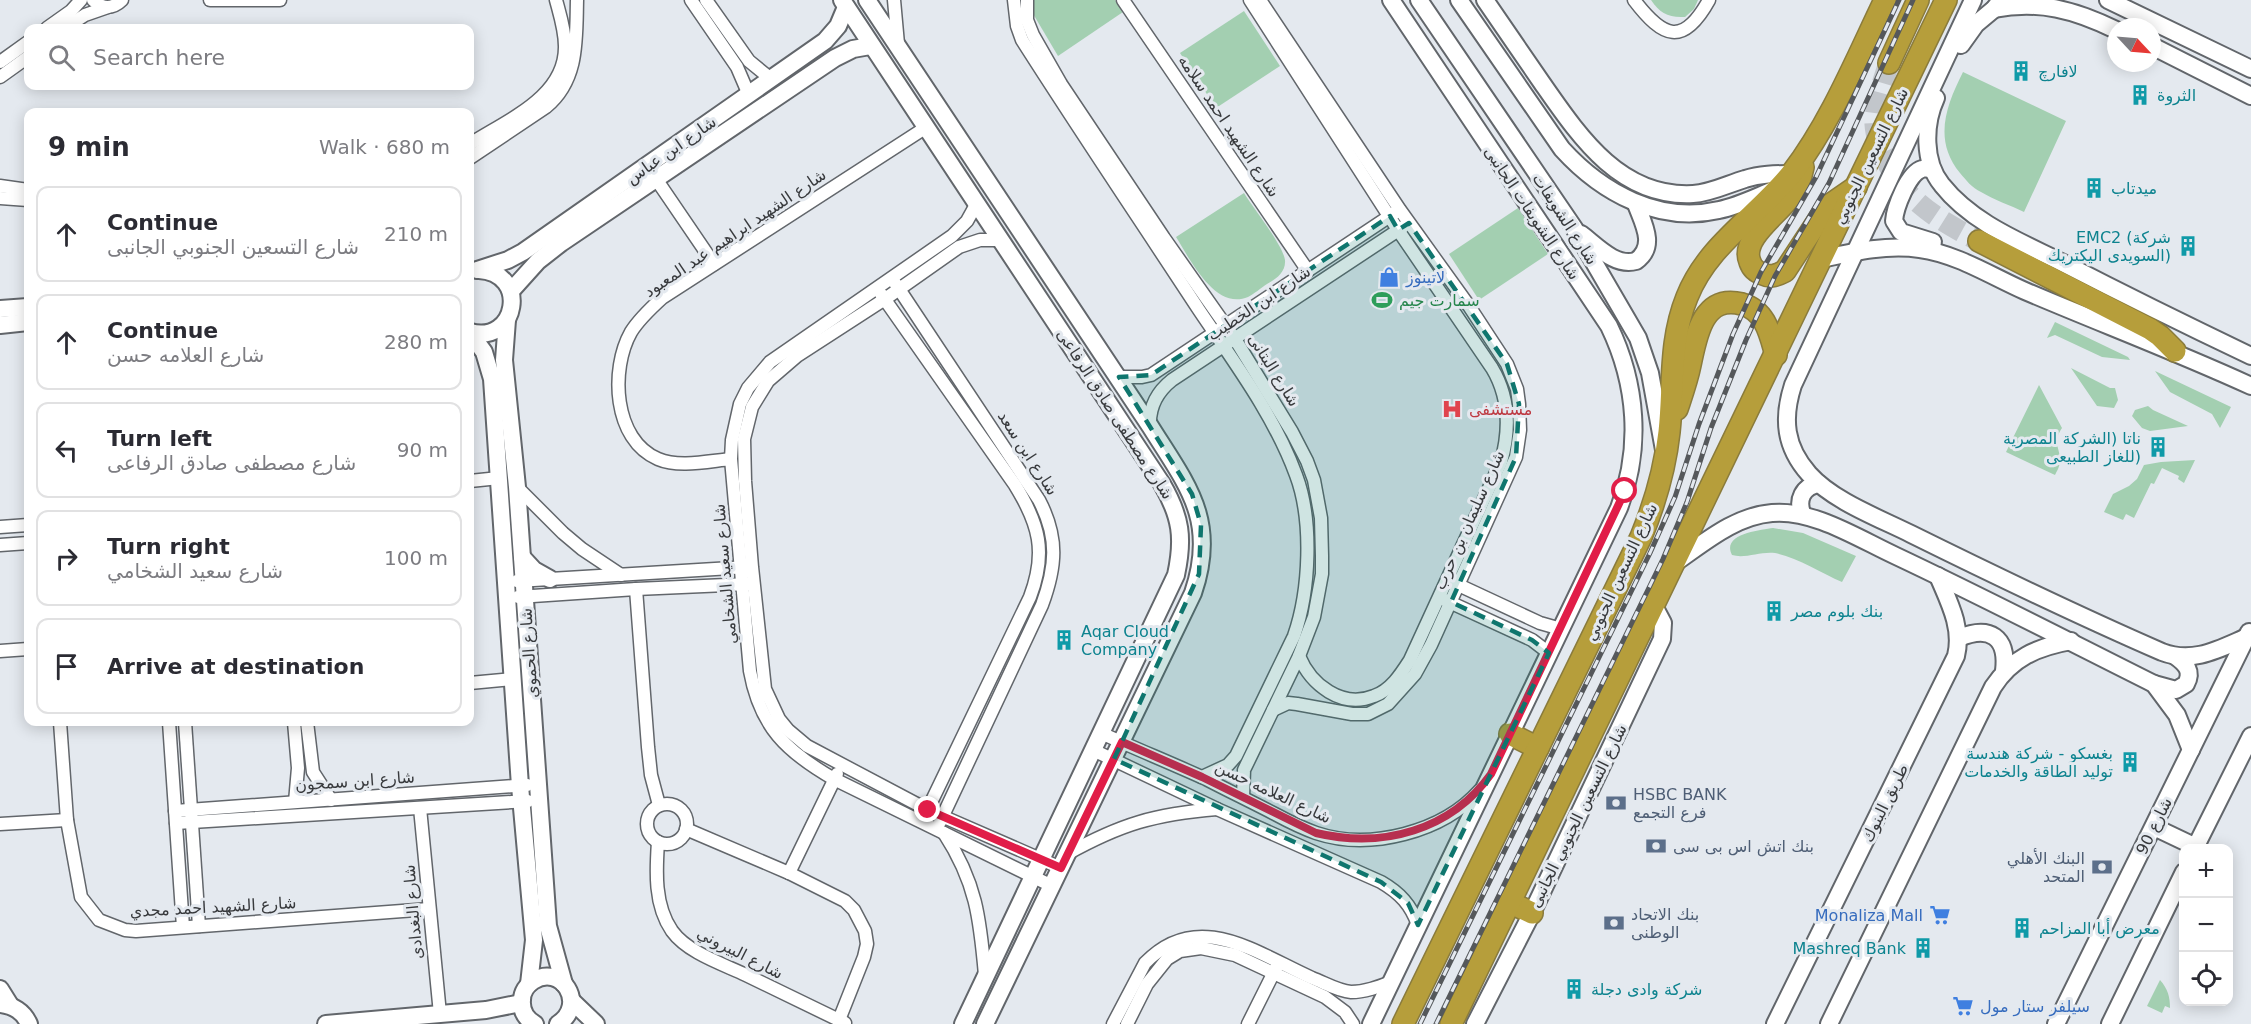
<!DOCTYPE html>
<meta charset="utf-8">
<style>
body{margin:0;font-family:"DejaVu Sans","Noto Naskh Arabic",sans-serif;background:#f7f7f7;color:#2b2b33}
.controls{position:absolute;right:18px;bottom:18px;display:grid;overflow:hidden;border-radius:12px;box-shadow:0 3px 15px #0003}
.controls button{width:54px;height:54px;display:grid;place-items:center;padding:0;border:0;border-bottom:2px solid #e1e1e2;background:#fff;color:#2b2b33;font:30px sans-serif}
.compass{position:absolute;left:2107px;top:18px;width:54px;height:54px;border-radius:50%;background:#fff;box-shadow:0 3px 15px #0003;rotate:116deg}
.stop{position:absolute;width:18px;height:18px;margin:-14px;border:4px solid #e11d48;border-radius:50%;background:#fff}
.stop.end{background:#e11d48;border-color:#fff;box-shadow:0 2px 6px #0008}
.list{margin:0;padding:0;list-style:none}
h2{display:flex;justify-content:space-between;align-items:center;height:78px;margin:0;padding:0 24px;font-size:26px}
h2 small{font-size:20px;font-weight:400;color:#7c7c81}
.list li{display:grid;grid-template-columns:39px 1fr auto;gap:18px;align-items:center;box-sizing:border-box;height:96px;margin:0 12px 12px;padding:0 12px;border:2px solid #e1e1e2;border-radius:12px}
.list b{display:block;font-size:22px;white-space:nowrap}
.list p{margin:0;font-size:20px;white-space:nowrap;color:#7c7c81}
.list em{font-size:20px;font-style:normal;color:#7c7c81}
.icon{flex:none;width:33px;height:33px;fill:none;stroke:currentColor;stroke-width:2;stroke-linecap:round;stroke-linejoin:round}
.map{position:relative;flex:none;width:2251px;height:1024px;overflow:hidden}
.search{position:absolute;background:#fff;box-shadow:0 3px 15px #0003;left:24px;top:24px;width:450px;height:66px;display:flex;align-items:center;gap:15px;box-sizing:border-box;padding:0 21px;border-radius:12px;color:#7c7c81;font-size:22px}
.panel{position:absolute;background:#fff;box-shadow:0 3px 15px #0003;left:24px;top:108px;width:450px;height:618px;border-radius:12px}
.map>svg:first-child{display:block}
.green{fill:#a3cfb1}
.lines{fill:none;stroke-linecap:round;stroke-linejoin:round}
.highway-tunnel{stroke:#c2c6cb;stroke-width:21;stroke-dasharray:21 10;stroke-linecap:butt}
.street-casing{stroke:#62666b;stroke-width:15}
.secondary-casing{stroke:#62666b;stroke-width:20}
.highway-casing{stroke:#8a7b3c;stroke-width:24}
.street{stroke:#fff;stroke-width:12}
.secondary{stroke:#fff;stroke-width:16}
.highway{stroke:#b69e3b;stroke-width:21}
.rail-casing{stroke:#55585b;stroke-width:5}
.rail{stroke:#e4e9ef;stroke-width:3;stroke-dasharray:9;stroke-linecap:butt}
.route{stroke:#e11d48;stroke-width:8}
.marked{fill:#0f766e;fill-opacity:0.2;stroke:#0f766e;stroke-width:4.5;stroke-dasharray:12 8;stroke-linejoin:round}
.labels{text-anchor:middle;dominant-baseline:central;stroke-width:6;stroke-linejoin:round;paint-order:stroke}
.culture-label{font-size:16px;fill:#0d838f;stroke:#e4e9ef;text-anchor:start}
.street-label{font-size:16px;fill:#383a3d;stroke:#e4e9ef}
.shop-label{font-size:16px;fill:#366cbe;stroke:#e4e9ef;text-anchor:start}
.leisure-label{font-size:16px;fill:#27864d;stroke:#e4e9ef;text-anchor:start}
.health-label{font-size:16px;fill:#be3a42;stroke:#e4e9ef;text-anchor:start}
.service-label{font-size:16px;fill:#4e5e75;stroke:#e4e9ef;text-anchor:start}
</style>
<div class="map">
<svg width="2251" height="1024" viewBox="0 0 2251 1024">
<rect width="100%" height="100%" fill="#e4e9ef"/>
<g class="green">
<polygon points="1033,0 1115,0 1123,12 1058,56 1032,12"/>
<path d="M1651,0H1698L1694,9L1685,17C1668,18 1660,13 1651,0Z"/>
<polygon points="1244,11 1280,66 1216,108 1180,53"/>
<path d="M1963,72L2066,121L2024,212C2010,205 1994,200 1981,192C1972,188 1966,180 1960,173C1933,140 1946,106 1963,72Z"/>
<path d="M1244,193C1253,208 1283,245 1285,260C1286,272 1276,279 1267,284C1261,288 1254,294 1248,297C1215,311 1190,259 1176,237Z"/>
<polygon points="1518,208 1548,254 1479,300 1449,254"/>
<polygon points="2055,322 2128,357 2130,360 2102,357 2055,335 2047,338"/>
<polygon points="2071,368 2110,388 2115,388 2118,400 2114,408 2097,406"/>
<polygon points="2155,371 2231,407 2220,428 2212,414 2170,392"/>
<path d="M2039,385L2062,428C2052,443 2060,447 2060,461C2060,466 2057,471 2055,475L2006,452Z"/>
<polygon points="2148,406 2153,410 2188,426 2150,431 2142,428 2132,416 2135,410"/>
<polygon points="2195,460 2184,483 2178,479 2179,476 2162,468 2154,484 2151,483 2134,518 2126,514 2123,520 2104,512 2113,494 2129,486 2137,479 2144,465 2161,462"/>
<path d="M1773,528L1803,533L1856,556L1842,582C1822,573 1796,557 1775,553C1761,551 1745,559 1732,555C1721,534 1760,530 1773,528Z"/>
<path d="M2160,980C2168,989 2170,997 2170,1008L2165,1006L2162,1013L2147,1006Z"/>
</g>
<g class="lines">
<path class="highway-tunnel" d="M1889,63C1883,81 1877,98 1875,117C1874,129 1878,143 1883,153C1900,198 1938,220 1979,241"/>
<g class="street-casing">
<g id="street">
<path d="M93,0C102,9 113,9 122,0"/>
<polyline points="210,0 280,0"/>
<polyline points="691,0 737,67 749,95"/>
<polyline points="706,0 749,61 771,79"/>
<polyline points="894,0 898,44"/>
<path d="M1014,0L1017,26L1022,40C1080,131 1140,220 1199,310C1234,362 1274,415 1296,475C1313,520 1310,590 1294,636L1236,756L1228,765L1202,777"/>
<polyline points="1027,0 1027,20 1033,35 1061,84 1164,238 1235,339 1292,432 1307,461 1314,480 1321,518 1322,556 1322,574 1314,617 1299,656 1244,770 1243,797"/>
<polyline points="1123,0 1308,271"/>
<path d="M1250,0L1398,230L1492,368C1510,398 1510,430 1501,462L1410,660C1401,674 1391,690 1374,696C1342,709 1311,685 1299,656"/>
<polyline points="1260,0 1400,210 1469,306 1507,364 1517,389 1519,404 1520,430 1516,457 1431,645 1415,674 1388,704 1368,714 1352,714 1297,704 1288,703 1273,710"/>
<path d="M1634,0C1663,38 1683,47 1709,0"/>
<polyline points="47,28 71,11 81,0"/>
<polyline points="65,28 85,15 108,7"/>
<polyline points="0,62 28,42"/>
<polyline points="0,77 28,57"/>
<path d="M470,144C507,120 566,97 565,46C565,30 560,15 556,0"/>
<path d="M470,158L546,107C579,80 576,39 577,0"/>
<polyline points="652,173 714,264"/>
<polyline points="0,186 28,190"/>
<polyline points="0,198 28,200"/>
<path d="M977,203L967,221L952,236L770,362L748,388L740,404L732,440L731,459L750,671C760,727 787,752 834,779L1052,886"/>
<polyline points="1001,240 980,240 959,247 885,299 797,356 768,381 752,407 744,439 745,481 752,567 765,689 779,719 788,730 807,746 928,810 1061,868"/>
<path d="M895,283L1039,500C1059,538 1056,567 1042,605L940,822"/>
<path d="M881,294L1015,485C1039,524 1047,552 1030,597L925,815"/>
<polyline points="1119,377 1142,377 1151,375 1396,212"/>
<path d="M1150,426C1149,407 1157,392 1172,380L1403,227"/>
<path d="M731,459C709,461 679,468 658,459C613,440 610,369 631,332C639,319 651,308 662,298L925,128"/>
<polyline points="470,481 499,478"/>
<polyline points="517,487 563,533 582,549 621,575"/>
<polyline points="0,527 28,525"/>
<polyline points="0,545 28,543"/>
<polyline points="517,581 748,567"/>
<polyline points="1452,582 1540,623 1561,629"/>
<polyline points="636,589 648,747 651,775 659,805"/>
<polyline points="518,597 636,589 749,584"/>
<polyline points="1445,600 1532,640 1549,653"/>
<polyline points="0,651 28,649"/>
<polyline points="470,683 513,679"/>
<polyline points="60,722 67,820 81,897 99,920 125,930 136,931 429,909"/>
<polyline points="169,722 183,927"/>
<polyline points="185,722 199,926"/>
<polyline points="294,722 298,768 295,802"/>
<polyline points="307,722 313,772 331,800"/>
<path d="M1101,733C1136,749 1171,763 1206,779C1229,791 1252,802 1275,814C1288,821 1302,828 1316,833C1370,851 1443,832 1480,790"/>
<path d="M1093,750L1217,809L1381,882C1400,893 1411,905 1418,925"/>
<circle cx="667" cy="824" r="20"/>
<polyline points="420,808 440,1014"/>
<polyline points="175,811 527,785"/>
<polyline points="176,823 528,801"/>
<polyline points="0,824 67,820"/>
<polyline points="686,829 789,873 845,901 854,910 865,931 867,944 864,957 839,1020"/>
<path d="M944,833C976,882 980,918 985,975"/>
<path d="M658,842C656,871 654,905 672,931C688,953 723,964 746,975C779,991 812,1007 845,1023"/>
<path d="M1067,854C1121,824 1155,814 1217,809"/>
<polyline points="789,873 837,774"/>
<path d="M1113,1024L1145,963C1198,908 1256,953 1312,978C1325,983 1338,991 1351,992C1365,992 1378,987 1391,982"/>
<polyline points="1127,1024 1147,984 1167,959 1180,951 1201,948 1235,955 1325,997 1345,1012 1353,1024"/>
<polyline points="1248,1024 1277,966"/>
</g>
</g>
<g class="secondary-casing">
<g id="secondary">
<path d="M842,0L1162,484C1181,517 1184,538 1176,575L963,1024"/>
<path d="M867,0L1150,426C1187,485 1218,520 1193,593L985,1024"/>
<polyline points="1419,0 1574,228 1638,338 1650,373 1664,450"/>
<path d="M1459,0L1562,149C1602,193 1659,224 1719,210C1739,206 1758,196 1776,189"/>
<path d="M1485,0C1504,28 1523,55 1542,83C1579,136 1620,198 1693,194C1711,193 1728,184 1745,179C1760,174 1775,174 1791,174"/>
<path d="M1973,0L1793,385C1782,419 1785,447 1809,474C1833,501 1879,518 1911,534C1994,575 2077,615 2162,652C2193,664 2219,649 2247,637"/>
<polyline points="2108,0 2251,69"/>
<path d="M1994,9C2039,0 2075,10 2116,30"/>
<polyline points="1961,45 1976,24 1994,9 2001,0"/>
<polyline points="2152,46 2251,96"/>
<path d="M1936,98C1924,124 1923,162 1942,185C1972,223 2021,242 2063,263C2125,295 2188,326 2251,356"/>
<path d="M1932,169C1929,169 1925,168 1922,169C1908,173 1895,208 1894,221L1901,232L1933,242"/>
<path d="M1581,234C1597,246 1615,267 1636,261C1657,246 1643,223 1636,204"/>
<path d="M1821,259C1853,252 1887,244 1920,249C1957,254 1991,276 2025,291C2100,323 2177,352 2251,386"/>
<polyline points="477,270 508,260 523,252 825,41 838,26 846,7"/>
<polyline points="511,291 538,261 561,243 835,58 853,49 870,46"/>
<polyline points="0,309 28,307"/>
<polyline points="507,320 504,360 517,487 548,926 564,984"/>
<polyline points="0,325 28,322"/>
<path d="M470,332C517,345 530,273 479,270"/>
<polyline points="470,333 484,352 492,379 520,786 534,940 529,984"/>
<path d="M1803,515C1796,500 1803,486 1819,484"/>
<polyline points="522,557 534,570 550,579"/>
<path d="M1676,562C1705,542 1735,516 1772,513C1813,509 1859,539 1896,556C1983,597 2068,641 2154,684L2177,715L2191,750"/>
<path d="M1959,638C1990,625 2008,637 2004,671"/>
<path d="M2154,684L2176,690L2186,684C2193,671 2186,664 2175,656"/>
<polyline points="2154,827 2196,847"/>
<polyline points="2195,848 2251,736"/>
<polyline points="0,989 10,1005"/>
<polyline points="572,1001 596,1024"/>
<path d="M0,1004C14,1006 23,1011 29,1024"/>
<polyline points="326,1024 486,1010 521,1003"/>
<path d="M535,1024C526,1019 521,1011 522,1000C522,992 527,985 533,981C561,963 588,1004 558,1024"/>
<path d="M1371,1024L1619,508C1642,448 1637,384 1609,326L1391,0"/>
<polyline points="1475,1024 1532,913 1662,639 1663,623 1654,606"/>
<path d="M1775,1024L1956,656C1963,628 1949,602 1938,576"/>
<path d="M1829,1024L1993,687C2012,658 2037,647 2071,641"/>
<polyline points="2056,1024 2249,632"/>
<polyline points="2110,1024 2184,872"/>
</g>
</g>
<g class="highway-casing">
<g id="highway">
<polyline points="1889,63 1918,0"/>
<path d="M1803,167C1801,178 1797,188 1790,197C1778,214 1740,239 1750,262C1752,268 1756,272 1763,274C1771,278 1777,275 1785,271L1827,207L1856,187"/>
<polyline points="1979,241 2150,329 2160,336 2175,351"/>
<path d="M1677,409C1682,394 1687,380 1690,365C1696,337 1702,294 1742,304C1766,311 1770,334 1776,355"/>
<polyline points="1510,734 1538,748"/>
<polyline points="1509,902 1532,913"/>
<path d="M1403,1024L1641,537C1655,503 1665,469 1669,432C1674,386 1669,341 1687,297C1708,244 1758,216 1792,173C1831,122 1857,58 1885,0"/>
<polyline points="1451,1024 1946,0"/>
</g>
</g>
<use href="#street" class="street"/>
<use href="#secondary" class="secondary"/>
<use href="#highway" class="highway"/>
<g class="rail-casing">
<g id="rail">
<polyline points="1420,1024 1650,553 1675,497 1699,424 1733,334 1761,272 1816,177 1899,0"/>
<polyline points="1436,1024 1663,559 1687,502 1711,428 1746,340 1775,276 1829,183 1913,0"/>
</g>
</g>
<use href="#rail" class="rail"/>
</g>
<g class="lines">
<path class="route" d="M928,810L1061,868L1122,742L1202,777L1316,833C1383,849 1451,830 1491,774L1625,491"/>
</g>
<path class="marked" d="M1390,216L1398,230L1409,223L1507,364L1519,404L1516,457L1451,602L1532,640L1549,653L1418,925L1408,903L1381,882L1114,759L1199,574L1201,525L1192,494L1119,377L1151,375Z"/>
<defs>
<g id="building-bare" transform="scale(1.62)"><path d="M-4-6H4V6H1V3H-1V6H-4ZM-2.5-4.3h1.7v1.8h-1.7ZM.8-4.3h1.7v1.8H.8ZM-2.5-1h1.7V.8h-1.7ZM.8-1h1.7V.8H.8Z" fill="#0f9aa8" stroke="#e4e9ef" stroke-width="2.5" paint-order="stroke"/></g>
<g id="shop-bare" transform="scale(1.62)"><path d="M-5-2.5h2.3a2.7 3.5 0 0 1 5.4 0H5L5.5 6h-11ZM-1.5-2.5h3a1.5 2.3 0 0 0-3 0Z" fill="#3f7fe0" stroke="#e4e9ef" stroke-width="2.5" paint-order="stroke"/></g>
<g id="stadium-bare" transform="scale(1.62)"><path d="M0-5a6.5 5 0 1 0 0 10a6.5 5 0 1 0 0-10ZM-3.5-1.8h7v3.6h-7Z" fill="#2e9e5b" stroke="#e4e9ef" stroke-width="2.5" paint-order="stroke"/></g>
<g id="hospital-bare" transform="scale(1.62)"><path d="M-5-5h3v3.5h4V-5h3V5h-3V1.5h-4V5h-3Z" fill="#e0444e" stroke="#e4e9ef" stroke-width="2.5" paint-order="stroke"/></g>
<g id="bank-bare" transform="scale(1.62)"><path d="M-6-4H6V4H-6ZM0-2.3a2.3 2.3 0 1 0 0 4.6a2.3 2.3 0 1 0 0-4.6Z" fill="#5c6f8a" stroke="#e4e9ef" stroke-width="2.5" paint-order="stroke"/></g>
<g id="supermarket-bare" transform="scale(1.62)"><path d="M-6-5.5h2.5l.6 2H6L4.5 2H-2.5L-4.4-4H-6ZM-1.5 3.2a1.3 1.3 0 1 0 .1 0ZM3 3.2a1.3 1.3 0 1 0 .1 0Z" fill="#3f7fe0" stroke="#e4e9ef" stroke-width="2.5" paint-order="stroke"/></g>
</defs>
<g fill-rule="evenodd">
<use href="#building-bare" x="2021" y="71"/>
<use href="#building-bare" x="2140" y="95"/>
<use href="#building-bare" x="2094" y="188"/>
<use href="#building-bare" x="2188" y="246"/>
<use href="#shop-bare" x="1389" y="277"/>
<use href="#stadium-bare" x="1382" y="300"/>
<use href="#hospital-bare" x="1452" y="409"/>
<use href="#building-bare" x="2158" y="447"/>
<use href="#building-bare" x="1774" y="611"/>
<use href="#building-bare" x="1064" y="640"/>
<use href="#building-bare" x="2130" y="762"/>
<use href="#bank-bare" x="1616" y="803"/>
<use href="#bank-bare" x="1656" y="846"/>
<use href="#bank-bare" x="2102" y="867"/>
<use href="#supermarket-bare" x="1940" y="915"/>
<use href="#bank-bare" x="1614" y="923"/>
<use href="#building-bare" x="2022" y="928"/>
<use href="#building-bare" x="1923" y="948"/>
<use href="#building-bare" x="1574" y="989"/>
<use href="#supermarket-bare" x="1963" y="1006"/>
</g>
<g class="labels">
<g class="culture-label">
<text x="2038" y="71">لافارﭺ</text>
<text x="2157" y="95">الثروة</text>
<text x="2111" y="188">ميدتاب</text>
<text x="2171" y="237" text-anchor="end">EMC2 (شركة<tspan x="2171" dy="18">السويدى اليكتريك)</tspan></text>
<text x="2141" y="438" text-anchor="end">ناتا (الشركة المصرية<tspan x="2141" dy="18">للغاز الطبيعى)</tspan></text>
<text x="1791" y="611">بنك بلوم مصر</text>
<text x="1081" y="631">Aqar Cloud<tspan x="1081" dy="18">Company</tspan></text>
<text x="2113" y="753" text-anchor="end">بغسكو - شركة هندسة<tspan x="2113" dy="18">توليد الطاقة والخدمات</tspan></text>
<text x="2039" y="928">معرض أبا المزاحم</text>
<text x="1906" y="948" text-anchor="end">Mashreq Bank</text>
<text x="1591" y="989">شركة وادى دجلة</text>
</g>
<g class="street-label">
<text transform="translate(1229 126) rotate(56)">شارع الشهيد احمد سلامه</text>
<text transform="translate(671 150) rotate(-35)">شارع ابن عباس</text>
<text transform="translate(1871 156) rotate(-64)">شارع التسعين الجنوبي</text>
<text transform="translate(1532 213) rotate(56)">شارع الشويفات الجانبى</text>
<text transform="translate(1565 219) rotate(57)">شارع الشويفات</text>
<text transform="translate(735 233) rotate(-34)">شارع الشهيد ابراهيم عبد المعبود</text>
<text transform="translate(1259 303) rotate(-34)">شارع ابن الخطيب</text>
<text transform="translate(1274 370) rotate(58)">شارع البتانى</text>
<text transform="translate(1115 414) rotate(57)">شارع مصطفى صادق الرفاعى</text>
<text transform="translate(1028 453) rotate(57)">شارع ابن سعد</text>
<text transform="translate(1469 520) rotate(-66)">شارع سليمان بن حرب</text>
<text transform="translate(1621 572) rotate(-65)">شارع التسعين الجنوبي</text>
<text transform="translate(725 574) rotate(-95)">شارع سعيد الشخامي</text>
<text transform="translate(529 653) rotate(-94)">شارع الحموي</text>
<text transform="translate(355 781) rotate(-4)">شارع ابن سمجون</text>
<text transform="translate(1273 792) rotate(25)">شارع العلامه حسن</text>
<text transform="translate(1885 803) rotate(-64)">طريق البنوك</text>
<text transform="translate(1578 816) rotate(-64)">شارع التسعين الجنوبي الجانبى</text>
<text transform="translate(2154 826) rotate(-64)">شارع 90</text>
<text transform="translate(213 907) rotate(-3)">شارع الشهيد احمد مجدي</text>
<text transform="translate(413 912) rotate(-95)">شارع البغدادى</text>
<text transform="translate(740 953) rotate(27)">شارع البيروني</text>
</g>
<g class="shop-label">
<text x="1406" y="277">لاتينوز</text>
<text x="1923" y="915" text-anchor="end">Monaliza Mall</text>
<text x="1980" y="1006">سيلفر ستار مول</text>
</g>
<g class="leisure-label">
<text x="1399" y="300">سمارت جيم</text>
</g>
<g class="health-label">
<text x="1469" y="409">مستشفى</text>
</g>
<g class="service-label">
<text x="1633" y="794">HSBC BANK<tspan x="1633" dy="18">فرع التجمع</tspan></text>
<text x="1673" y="846">بنك اتش اس بى سى</text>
<text x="2085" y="858" text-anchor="end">البنك الأهلي<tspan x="2085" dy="18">المتحد</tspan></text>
<text x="1631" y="914">بنك الاتحاد<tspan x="1631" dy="18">الوطنى</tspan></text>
</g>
</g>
</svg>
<div class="controls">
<button>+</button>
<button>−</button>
<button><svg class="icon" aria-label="locate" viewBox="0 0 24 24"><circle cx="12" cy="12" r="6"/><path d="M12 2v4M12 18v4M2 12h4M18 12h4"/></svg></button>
</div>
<svg class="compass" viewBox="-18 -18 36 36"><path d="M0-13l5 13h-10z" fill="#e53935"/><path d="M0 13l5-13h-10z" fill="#7c7c81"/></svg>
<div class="stop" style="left:1625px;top:491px"></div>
<div class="stop end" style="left:928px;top:810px"></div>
<div class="search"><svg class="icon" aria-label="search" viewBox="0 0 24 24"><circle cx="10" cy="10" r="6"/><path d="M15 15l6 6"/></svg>Search here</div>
<section class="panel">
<h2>9 min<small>Walk · 680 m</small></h2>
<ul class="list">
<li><svg class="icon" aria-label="ahead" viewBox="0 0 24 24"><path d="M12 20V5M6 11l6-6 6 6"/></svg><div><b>Continue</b><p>شارع التسعين الجنوبي الجانبى</p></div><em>210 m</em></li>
<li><svg class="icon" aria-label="ahead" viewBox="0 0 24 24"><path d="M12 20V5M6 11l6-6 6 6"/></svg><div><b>Continue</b><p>شارع العلامه حسن</p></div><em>280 m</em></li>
<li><svg class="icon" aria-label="left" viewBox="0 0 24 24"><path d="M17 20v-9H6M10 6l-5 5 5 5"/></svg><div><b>Turn left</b><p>شارع مصطفى صادق الرفاعى</p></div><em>90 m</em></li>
<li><svg class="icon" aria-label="right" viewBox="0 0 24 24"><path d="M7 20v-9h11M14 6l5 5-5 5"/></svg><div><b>Turn right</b><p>شارع سعيد الشخامي</p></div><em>100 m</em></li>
<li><svg class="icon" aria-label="arrive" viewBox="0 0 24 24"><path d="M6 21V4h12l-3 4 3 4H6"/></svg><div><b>Arrive at destination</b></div></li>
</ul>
</section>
</div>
